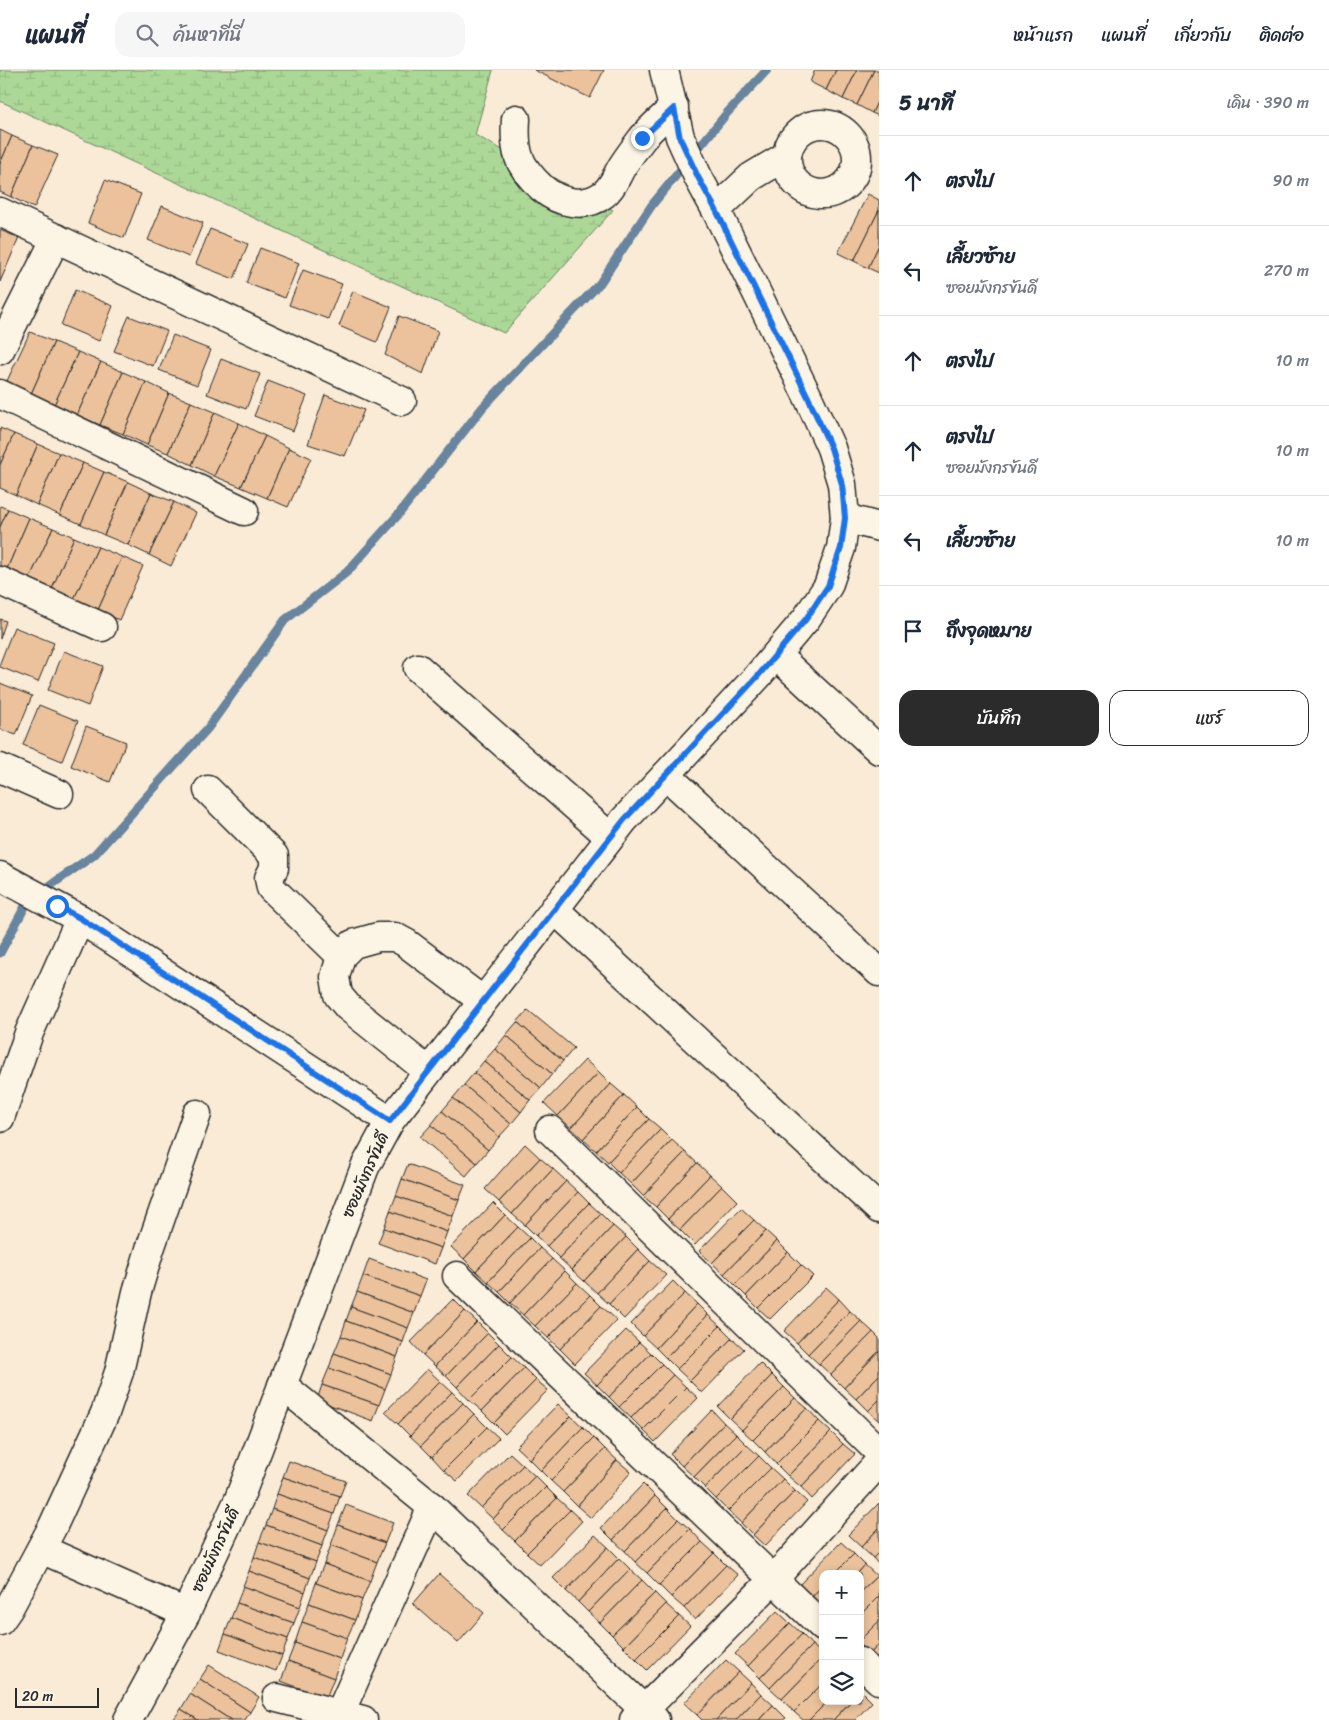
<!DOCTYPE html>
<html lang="th">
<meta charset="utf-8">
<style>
body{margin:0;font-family:Sriracha,"Playpen Sans Thai",sans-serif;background:#f6f6f7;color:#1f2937}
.controls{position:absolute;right:15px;bottom:15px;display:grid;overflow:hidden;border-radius:10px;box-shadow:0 2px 8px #0003}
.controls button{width:45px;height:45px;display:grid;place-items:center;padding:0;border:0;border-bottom:1px solid #e0e1e3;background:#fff;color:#1f2937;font:25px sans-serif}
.scale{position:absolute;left:15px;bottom:12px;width:84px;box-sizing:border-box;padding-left:5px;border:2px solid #2b2b2b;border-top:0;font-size:14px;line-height:18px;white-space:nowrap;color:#2b2b2b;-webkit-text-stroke:4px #fcf5e5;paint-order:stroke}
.stop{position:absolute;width:15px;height:15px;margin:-11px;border:4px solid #1a73e8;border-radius:50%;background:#fff}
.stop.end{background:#1a73e8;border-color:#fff;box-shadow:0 1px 5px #0008}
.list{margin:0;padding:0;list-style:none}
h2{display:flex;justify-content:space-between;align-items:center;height:65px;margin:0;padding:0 20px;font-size:21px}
h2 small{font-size:16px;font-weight:400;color:#747a83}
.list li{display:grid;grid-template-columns:32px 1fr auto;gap:15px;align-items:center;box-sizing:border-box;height:90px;padding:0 20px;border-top:1px solid #e0e1e3}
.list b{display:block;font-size:19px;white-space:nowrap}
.list p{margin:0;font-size:16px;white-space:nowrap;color:#747a83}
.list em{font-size:16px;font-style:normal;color:#747a83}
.actions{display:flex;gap:10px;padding:15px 20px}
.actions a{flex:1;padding:11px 0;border:1px solid #2b2b2b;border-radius:15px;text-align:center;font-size:18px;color:#2b2b2b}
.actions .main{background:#2b2b2b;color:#fff}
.icon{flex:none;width:28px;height:28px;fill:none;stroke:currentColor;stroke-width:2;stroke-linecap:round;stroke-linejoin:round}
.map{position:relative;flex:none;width:879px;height:1650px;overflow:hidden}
header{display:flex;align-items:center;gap:30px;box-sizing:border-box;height:70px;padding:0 25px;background:#fff;border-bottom:1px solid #e0e1e3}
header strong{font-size:24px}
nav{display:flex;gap:28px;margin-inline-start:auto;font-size:18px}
.search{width:350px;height:45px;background:#f6f6f7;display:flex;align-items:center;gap:12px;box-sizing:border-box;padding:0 18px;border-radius:15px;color:#747a83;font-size:19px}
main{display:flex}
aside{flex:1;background:#fff}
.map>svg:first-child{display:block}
.wetland{fill:url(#wetland-marsh);stroke:#6c8261}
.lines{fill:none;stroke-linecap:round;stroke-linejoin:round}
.stream{stroke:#67849e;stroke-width:9}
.building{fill:#ebc29b;stroke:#2b2b2b}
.minor-casing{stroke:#2b2b2b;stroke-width:31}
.minor{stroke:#fcf5e5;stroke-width:28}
.route{stroke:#1a73e8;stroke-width:6}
.labels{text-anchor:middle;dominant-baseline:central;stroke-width:5;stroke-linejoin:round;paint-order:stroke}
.street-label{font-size:16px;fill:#2b2b2b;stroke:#fcf5e5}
</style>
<header>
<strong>แผนที่</strong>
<div class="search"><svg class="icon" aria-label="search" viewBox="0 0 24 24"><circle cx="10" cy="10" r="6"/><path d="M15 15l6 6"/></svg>ค้นหาที่นี่</div>
<nav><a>หน้าแรก</a><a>แผนที่</a><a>เกี่ยวกับ</a><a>ติดต่อ</a></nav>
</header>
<main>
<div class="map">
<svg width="879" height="1650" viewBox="0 0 879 1650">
<defs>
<pattern id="wetland-marsh" width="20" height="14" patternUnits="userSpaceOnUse" patternTransform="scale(1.25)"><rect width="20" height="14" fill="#acd897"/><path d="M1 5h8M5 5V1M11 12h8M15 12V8" fill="none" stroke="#94ba82"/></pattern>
</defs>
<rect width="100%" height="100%" fill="#f9ebd6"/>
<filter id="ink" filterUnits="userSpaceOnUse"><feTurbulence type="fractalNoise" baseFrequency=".02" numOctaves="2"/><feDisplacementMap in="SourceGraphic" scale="10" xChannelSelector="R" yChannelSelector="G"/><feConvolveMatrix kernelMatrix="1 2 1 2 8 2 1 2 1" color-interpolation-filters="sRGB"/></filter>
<g filter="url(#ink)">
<polygon class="wetland" points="0,0 493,0 475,65 613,140 504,263 0,31"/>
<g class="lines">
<polyline class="stream" points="0,883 28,831 94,785 208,658 285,550 347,502 398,445 483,337 600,213 652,135 727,43 767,0"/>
</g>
<g class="building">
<polygon points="534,0 604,0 590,28"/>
<polygon points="815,0 836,0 826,20 810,12"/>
<polygon points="836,0 857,0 843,29 826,20"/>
<polygon points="857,0 874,0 857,35 843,29"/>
<polygon points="874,0 879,0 879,28 872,43 857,35"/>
<polygon points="879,28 879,46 872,43"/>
<polygon points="0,60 12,66 0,94"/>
<polygon points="12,66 33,75 11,127 0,122 0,94"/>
<polygon points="33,75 58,85 34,138 11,127"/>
<polygon points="105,110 141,124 124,168 88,153"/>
<polygon points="868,124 879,130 879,140 854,191 838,183"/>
<polygon points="162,136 203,153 189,187 148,170"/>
<polygon points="879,140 879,175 868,198 854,191"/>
<polygon points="210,159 248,174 234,209 196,194"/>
<polygon points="0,160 19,168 0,212"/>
<polygon points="879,175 879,203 868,198"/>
<polygon points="260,178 299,193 285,228 246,213"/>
<polygon points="303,200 342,214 328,249 289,235"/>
<polygon points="75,220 113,236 99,271 61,255"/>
<polygon points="353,221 391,237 377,272 339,256"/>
<polygon points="129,246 167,261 153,296 114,281"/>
<polygon points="399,246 438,261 423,304 385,285"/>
<polygon points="30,262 54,272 31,324 6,313"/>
<polygon points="173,265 211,280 197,315 159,300"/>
<polygon points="54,272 78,282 54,335 31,324"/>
<polygon points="78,282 101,292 77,345 54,335"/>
<polygon points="221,289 260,304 246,339 207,324"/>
<polygon points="101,292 123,302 100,355 77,345"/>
<polygon points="123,302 146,312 123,364 100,355"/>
<polygon points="268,311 307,326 293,361 254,346"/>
<polygon points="146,312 169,323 147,375 123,364"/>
<polygon points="169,323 191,332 168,383 147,375"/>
<polygon points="325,325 364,340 345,386 308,374"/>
<polygon points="191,332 215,342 192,395 168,383"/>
<polygon points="215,342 239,353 214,406 192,395"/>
<polygon points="239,353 265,366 241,417 214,406"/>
<polygon points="0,358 14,364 0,395"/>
<polygon points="14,364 38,374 16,425 0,418 0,395"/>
<polygon points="265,366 289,378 267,428 241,417"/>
<polygon points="38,374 59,383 37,435 16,425"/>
<polygon points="289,378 311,388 288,437 267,428"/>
<polygon points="59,383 83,393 60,445 37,435"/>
<polygon points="83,393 104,402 81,454 60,445"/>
<polygon points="104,402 128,412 104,465 81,454"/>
<polygon points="128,412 151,423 128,475 104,465"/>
<polygon points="151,423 174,432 149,485 128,475"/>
<polygon points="174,432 196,443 171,496 149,485"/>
<polygon points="0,436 8,439 0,457"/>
<polygon points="8,439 29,448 7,499 0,496 0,457"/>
<polygon points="29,448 53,458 29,510 7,499"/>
<polygon points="53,458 74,467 52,519 29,510"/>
<polygon points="74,467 98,477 74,529 52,519"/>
<polygon points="98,477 122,487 98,540 74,529"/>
<polygon points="122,487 143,496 119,550 98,540"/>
<polygon points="0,549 6,551 0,569"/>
<polygon points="14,557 54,573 38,612 0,597 0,593"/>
<polygon points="64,581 103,596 88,636 48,620"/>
<polygon points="0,613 32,626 16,665 0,659"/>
<polygon points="39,635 78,651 62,691 23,675"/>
<polygon points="86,656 126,672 110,712 71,696"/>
<polygon points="528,940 574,978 563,991 517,952"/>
<polygon points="517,952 563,991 552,1004 506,965"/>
<polygon points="506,965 552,1004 541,1018 495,979"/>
<polygon points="495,979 541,1018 530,1030 484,991"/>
<polygon points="585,990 599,1002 558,1046 544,1033"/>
<polygon points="484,991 530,1030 521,1042 474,1003"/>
<polygon points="599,1002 611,1014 571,1058 558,1046"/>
<polygon points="474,1003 521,1042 511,1054 464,1015"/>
<polygon points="611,1014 624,1025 583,1069 571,1058"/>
<polygon points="464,1015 511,1054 499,1067 453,1028"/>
<polygon points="624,1025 637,1037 596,1081 583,1069"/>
<polygon points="453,1028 499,1067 488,1080 442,1041"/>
<polygon points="637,1037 649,1049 608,1092 596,1081"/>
<polygon points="442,1041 488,1080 477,1093 431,1055"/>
<polygon points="649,1049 661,1059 619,1103 608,1092"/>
<polygon points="431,1055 477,1093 466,1106 420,1067"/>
<polygon points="661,1059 672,1070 631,1114 619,1103"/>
<polygon points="672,1070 685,1082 643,1126 631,1114"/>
<polygon points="525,1074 540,1088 499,1132 485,1119"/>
<polygon points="685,1082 697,1093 656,1137 643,1126"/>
<polygon points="540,1088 553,1099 512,1144 499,1132"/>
<polygon points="697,1093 710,1105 668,1149 656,1137"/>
<polygon points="408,1094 465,1115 459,1130 402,1109"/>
<polygon points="553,1099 566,1111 525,1155 512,1144"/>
<polygon points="710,1105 722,1116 680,1160 668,1149"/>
<polygon points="402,1109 459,1130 453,1146 396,1126"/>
<polygon points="566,1111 578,1122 536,1166 525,1155"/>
<polygon points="722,1116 737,1131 695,1175 680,1160"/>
<polygon points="578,1122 589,1133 547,1176 536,1166"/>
<polygon points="396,1126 453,1146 447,1162 390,1141"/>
<polygon points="493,1133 505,1145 464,1189 451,1177"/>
<polygon points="589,1133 601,1144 559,1188 547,1176"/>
<polygon points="741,1138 754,1150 712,1193 699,1181"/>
<polygon points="390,1141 447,1162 441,1178 384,1158"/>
<polygon points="601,1144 613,1156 572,1200 559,1188"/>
<polygon points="505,1145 518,1157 476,1201 464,1189"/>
<polygon points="754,1150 766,1161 724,1204 712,1193"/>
<polygon points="613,1156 626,1167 584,1211 572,1200"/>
<polygon points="518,1157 530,1168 488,1212 476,1201"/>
<polygon points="384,1158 441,1178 435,1194 378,1173"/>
<polygon points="766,1161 777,1171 735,1215 724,1204"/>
<polygon points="626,1167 638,1179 597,1223 584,1211"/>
<polygon points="530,1168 540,1178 499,1222 488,1212"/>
<polygon points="777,1171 788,1182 746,1226 735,1215"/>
<polygon points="540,1178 552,1189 510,1233 499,1222"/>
<polygon points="638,1179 650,1191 609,1234 597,1223"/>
<polygon points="788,1182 801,1195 758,1238 746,1226"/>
<polygon points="369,1189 426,1210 420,1226 363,1206"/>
<polygon points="552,1189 565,1201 523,1245 510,1233"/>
<polygon points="650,1191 666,1205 624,1249 609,1234"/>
<polygon points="801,1195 813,1206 770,1249 758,1238"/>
<polygon points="565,1201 577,1213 535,1256 523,1245"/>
<polygon points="363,1206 420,1226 414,1243 357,1222"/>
<polygon points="673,1211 685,1223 643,1266 631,1254"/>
<polygon points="577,1213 590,1225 548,1268 535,1256"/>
<polygon points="826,1217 839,1229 797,1273 784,1261"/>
<polygon points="357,1222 414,1243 408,1258 351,1237"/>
<polygon points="685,1223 697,1234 656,1278 643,1266"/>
<polygon points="590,1225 601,1236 560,1279 548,1268"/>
<polygon points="453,1229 465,1241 423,1285 411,1272"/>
<polygon points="839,1229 850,1241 808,1284 797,1273"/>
<polygon points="697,1234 708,1245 666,1288 656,1278"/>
<polygon points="601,1236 617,1250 575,1294 560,1279"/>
<polygon points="351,1237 408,1258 403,1272 346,1251"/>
<polygon points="465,1241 477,1252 435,1296 423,1285"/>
<polygon points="850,1241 861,1251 819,1294 808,1284"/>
<polygon points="708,1245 720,1256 677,1299 666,1288"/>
<polygon points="346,1251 403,1272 397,1287 341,1266"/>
<polygon points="861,1251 873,1262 831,1305 819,1294"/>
<polygon points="477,1252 488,1263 446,1306 435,1296"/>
<polygon points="720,1256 732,1268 690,1311 677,1299"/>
<polygon points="626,1260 639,1272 597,1315 584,1303"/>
<polygon points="873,1262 879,1268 879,1281 844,1318 831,1305"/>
<polygon points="488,1263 499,1274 457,1317 446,1306"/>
<polygon points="341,1266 397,1287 391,1304 334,1283"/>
<polygon points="732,1268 744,1279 702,1323 690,1311"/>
<polygon points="639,1272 651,1283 609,1327 597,1315"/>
<polygon points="499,1274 512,1287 469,1330 457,1317"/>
<polygon points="879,1281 879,1305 856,1329 844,1318"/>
<polygon points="334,1283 391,1304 385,1319 329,1298"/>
<polygon points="651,1283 662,1294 619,1337 609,1327"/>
<polygon points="512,1287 524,1298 482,1341 469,1330"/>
<polygon points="760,1293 772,1305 730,1349 718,1337"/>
<polygon points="662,1294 673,1305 631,1348 619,1337"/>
<polygon points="329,1298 385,1319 379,1335 322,1315"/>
<polygon points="524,1298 536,1310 494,1353 482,1341"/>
<polygon points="427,1299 440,1311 398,1354 385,1342"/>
<polygon points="673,1305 686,1317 643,1360 631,1348"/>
<polygon points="772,1305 784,1317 742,1360 730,1349"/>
<polygon points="879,1305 879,1330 868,1341 856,1329"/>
<polygon points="536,1310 548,1320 505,1364 494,1353"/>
<polygon points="440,1311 452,1322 410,1366 398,1354"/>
<polygon points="322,1315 379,1335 373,1351 317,1330"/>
<polygon points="686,1317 698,1328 655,1372 643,1360"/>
<polygon points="784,1317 795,1328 753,1370 742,1360"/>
<polygon points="452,1322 463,1333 421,1376 410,1366"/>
<polygon points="795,1328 807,1338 765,1382 753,1370"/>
<polygon points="879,1330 879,1351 868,1341"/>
<polygon points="463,1333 474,1344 432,1387 421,1376"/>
<polygon points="558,1334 571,1346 529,1389 516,1377"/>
<polygon points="807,1338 819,1351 776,1394 765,1382"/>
<polygon points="712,1340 724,1353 682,1396 670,1384"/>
<polygon points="474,1344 487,1357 444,1400 432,1387"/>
<polygon points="571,1346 583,1357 541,1401 529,1389"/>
<polygon points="819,1351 831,1362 788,1406 776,1394"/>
<polygon points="724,1353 736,1364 694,1407 682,1396"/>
<polygon points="487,1357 499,1368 457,1411 444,1400"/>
<polygon points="583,1357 594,1368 551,1411 541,1401"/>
<polygon points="831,1362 843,1374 801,1417 788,1406"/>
<polygon points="736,1364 747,1375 705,1418 694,1407"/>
<polygon points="594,1368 605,1379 563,1422 551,1411"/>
<polygon points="843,1374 855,1384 812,1429 801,1417"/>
<polygon points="747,1375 759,1386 716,1429 705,1418"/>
<polygon points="605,1379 617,1390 577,1436 563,1422"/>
<polygon points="510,1383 523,1395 481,1438 468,1426"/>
<polygon points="759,1386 771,1398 728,1441 716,1429"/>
<polygon points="617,1390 631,1402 591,1448 577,1436"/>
<polygon points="289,1391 346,1411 340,1426 283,1407"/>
<polygon points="523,1395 535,1406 493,1449 481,1438"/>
<polygon points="771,1398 783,1409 741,1453 728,1441"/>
<polygon points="535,1406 546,1417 503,1460 493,1449"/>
<polygon points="283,1407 340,1426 334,1444 277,1424"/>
<polygon points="783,1409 795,1421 753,1465 741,1453"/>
<polygon points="643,1414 655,1426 613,1470 601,1458"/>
<polygon points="546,1417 557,1428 515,1471 503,1460"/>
<polygon points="795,1421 807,1432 765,1476 753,1465"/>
<polygon points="277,1424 334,1444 328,1460 272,1439"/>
<polygon points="655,1426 667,1438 625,1481 613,1470"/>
<polygon points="557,1428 570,1440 527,1483 515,1471"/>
<polygon points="879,1433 879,1458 861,1477 848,1465"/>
<polygon points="346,1435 393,1453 385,1473 338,1455"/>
<polygon points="667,1438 678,1449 635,1492 625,1481"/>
<polygon points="272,1439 328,1460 322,1476 266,1455"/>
<polygon points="570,1440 582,1451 540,1495 527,1483"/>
<polygon points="678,1449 690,1459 647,1503 635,1492"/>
<polygon points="266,1455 322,1476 316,1492 259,1472"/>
<polygon points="338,1455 385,1473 377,1492 331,1475"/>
<polygon points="879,1458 879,1482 873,1488 861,1477"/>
<polygon points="690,1459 702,1472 659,1515 647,1503"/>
<polygon points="595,1465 608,1477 566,1521 553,1508"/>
<polygon points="259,1472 316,1492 310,1508 254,1487"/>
<polygon points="702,1472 714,1483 671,1527 659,1515"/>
<polygon points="841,1472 854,1484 834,1504 823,1504 823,1515 812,1527 799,1515"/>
<polygon points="331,1475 377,1492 370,1511 324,1494"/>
<polygon points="608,1477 619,1488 578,1532 566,1521"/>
<polygon points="879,1482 879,1495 873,1488"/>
<polygon points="714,1483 726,1495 684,1538 671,1527"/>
<polygon points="854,1484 865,1495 857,1504 834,1504"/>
<polygon points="254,1487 310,1508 305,1522 249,1501"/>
<polygon points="619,1488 630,1499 588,1542 578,1532"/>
<polygon points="324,1494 370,1511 362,1530 316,1513"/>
<polygon points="726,1495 738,1505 695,1550 684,1538"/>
<polygon points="865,1495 877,1506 860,1522 860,1504 857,1504"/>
<polygon points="630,1499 642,1510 600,1553 588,1542"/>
<polygon points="249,1501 305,1522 300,1537 243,1516"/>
<polygon points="439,1504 484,1543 458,1573 413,1534"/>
<polygon points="877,1506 879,1508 879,1526 860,1545 860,1522"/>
<polygon points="642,1510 655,1523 612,1565 600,1553"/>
<polygon points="316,1513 362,1530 355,1550 309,1533"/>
<polygon points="823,1515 823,1538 812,1527"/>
<polygon points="243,1516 300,1537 294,1553 237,1533"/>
<polygon points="655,1523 666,1534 624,1577 612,1565"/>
<polygon points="879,1526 879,1551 860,1570 860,1545"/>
<polygon points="237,1533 294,1553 288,1569 231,1548"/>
<polygon points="309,1533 355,1550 347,1568 302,1552"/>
<polygon points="666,1534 679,1546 636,1589 624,1577"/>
<polygon points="777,1541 790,1553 748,1596 735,1584"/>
<polygon points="679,1546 690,1556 647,1600 636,1589"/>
<polygon points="231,1548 288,1569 282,1586 225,1564"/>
<polygon points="879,1551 879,1574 870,1584 860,1575 860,1570"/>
<polygon points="302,1552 347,1568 340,1589 295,1573"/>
<polygon points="790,1553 802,1564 760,1608 748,1596"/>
<polygon points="225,1564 282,1586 276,1601 219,1580"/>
<polygon points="802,1564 812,1575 770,1618 760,1608"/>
<polygon points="295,1573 340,1589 334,1608 288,1591"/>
<polygon points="879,1574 879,1592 870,1584"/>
<polygon points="812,1575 823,1584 823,1587 782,1629 770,1618"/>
<polygon points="823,1587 823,1613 794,1642 782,1629"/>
<polygon points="726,1590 739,1602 697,1645 684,1633"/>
<polygon points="288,1591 334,1608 326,1628 281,1611"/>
<polygon points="209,1595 259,1627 250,1642 200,1609"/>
<polygon points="739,1602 751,1613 716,1650 702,1650 697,1645"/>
<polygon points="200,1609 250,1642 245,1650 231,1650 190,1624"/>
<polygon points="751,1613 761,1624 736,1650 716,1650"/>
<polygon points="823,1613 823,1631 828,1631 809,1650 803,1650 794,1642"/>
<polygon points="861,1621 872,1632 855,1650 833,1650 851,1631 860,1631"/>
<polygon points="190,1624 231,1650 198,1650 181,1639"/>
<polygon points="761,1624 773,1635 759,1650 736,1650"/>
<polygon points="828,1631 851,1631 833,1650 809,1650"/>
<polygon points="773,1635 786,1648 783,1650 759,1650"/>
<polygon points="181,1639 198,1650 173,1650"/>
</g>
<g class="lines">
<g class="minor-casing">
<g id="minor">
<path d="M516,49C514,81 517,95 542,118C559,133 585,139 604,124C614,116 617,104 623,95C629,86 635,78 641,70C650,58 663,48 674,37"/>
<circle cx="822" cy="89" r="35"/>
<polyline points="716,140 751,107 786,86"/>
<polyline points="0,142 402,331"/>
<polyline points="0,280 56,168"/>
<polyline points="0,324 244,441"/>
<polyline points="845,448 879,457"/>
<polyline points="0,511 102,557"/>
<polyline points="776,585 879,680"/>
<polyline points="418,598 610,767"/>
<polyline points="0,698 59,724"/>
<polyline points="666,705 879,902"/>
<polyline points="208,720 274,786 274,798 269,808 271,818 341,886"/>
<polyline points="0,806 80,849 390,1051"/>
<polyline points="554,839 879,1139"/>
<polyline points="428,1001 348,937 338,925 335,907 341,886 353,874 378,867 395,867 406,873 483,931"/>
<polyline points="0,1048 29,963 80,849"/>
<polyline points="550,1060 879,1382"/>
<polyline points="457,1206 823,1557"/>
<polyline points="282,1315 432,1437 655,1650"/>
<polyline points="41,1479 186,1543"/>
<polyline points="0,1551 9,1538 52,1458 105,1343 119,1302 137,1222 150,1179 197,1044"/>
<polyline points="860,1592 879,1610"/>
<polyline points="277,1628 363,1650"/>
<polyline points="339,1645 432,1437"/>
<polyline points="128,1650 186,1543 239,1429 365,1097 390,1051 624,750 757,607 806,549 828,516 841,478 845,448 842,414 831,378 808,327 716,140 698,107 680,67 664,0"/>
<polyline points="634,1650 773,1510 879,1392"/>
</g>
</g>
<use href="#minor" class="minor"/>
</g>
</g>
<g class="lines" filter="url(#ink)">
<polyline class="route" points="57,836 80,848 390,1051 624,750 757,607 806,549 828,516 841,478 845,448 842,414 831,378 808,327 716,140 698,107 680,68 674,38 642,68"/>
</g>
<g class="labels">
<g class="street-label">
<text transform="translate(365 1105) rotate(-66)">ซอยมังกรขันดี</text>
<text transform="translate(215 1480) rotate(-65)">ซอยมังกรขันดี</text>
</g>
</g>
</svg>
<div class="controls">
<button>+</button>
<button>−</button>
<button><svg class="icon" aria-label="layers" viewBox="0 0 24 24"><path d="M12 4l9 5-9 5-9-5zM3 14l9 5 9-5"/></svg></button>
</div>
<div class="scale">20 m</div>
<div class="stop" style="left:57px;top:836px"></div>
<div class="stop end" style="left:642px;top:68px"></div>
</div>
<aside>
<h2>5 นาที<small>เดิน · 390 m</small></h2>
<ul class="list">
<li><svg class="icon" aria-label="ahead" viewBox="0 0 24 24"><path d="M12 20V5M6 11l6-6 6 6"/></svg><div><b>ตรงไป</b></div><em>90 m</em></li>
<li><svg class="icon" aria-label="left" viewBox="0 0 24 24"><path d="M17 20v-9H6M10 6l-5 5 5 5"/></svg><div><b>เลี้ยวซ้าย</b><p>ซอยมังกรขันดี</p></div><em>270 m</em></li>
<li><svg class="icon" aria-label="ahead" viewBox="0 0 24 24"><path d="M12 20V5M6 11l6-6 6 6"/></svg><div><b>ตรงไป</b></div><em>10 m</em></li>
<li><svg class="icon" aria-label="ahead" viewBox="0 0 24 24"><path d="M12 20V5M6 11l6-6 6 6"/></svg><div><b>ตรงไป</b><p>ซอยมังกรขันดี</p></div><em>10 m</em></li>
<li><svg class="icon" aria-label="left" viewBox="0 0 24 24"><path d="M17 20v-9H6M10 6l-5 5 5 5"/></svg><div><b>เลี้ยวซ้าย</b></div><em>10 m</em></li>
<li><svg class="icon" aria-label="arrive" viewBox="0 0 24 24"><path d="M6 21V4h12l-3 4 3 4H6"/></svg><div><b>ถึงจุดหมาย</b></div></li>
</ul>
<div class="actions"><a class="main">บันทึก</a><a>แชร์</a></div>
</aside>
</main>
